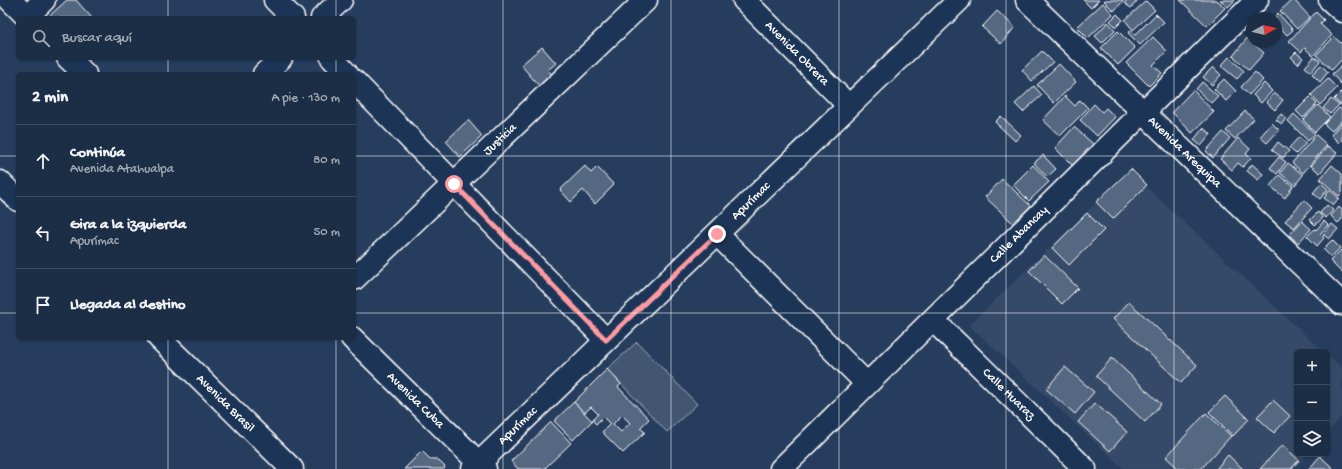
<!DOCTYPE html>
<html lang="es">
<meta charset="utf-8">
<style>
body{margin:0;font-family:"Gochi Hand",sans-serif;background:#293a51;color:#f1f3f6}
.controls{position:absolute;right:12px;bottom:12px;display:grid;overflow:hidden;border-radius:6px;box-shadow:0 1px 3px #0004}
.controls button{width:36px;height:36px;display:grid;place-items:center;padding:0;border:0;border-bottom:1px solid #3a4a5f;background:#1c2e46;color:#f1f3f6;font:20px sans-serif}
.compass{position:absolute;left:1246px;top:12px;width:36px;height:36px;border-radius:50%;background:#1c2e46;box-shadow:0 1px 3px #0004;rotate:82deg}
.stop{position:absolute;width:12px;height:12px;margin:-9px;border:3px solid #ff9aa2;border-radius:50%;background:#fff}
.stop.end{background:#ff9aa2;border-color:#fff;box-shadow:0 1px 4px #0008}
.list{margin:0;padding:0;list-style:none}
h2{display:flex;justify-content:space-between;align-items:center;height:52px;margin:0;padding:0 16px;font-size:17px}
h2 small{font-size:13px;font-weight:400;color:#a0a8b3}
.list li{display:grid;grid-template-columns:26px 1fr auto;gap:12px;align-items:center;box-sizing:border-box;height:72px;padding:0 16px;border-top:1px solid #3a4a5f}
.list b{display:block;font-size:15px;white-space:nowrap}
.list p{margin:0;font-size:13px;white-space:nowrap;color:#a0a8b3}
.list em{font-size:13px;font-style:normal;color:#a0a8b3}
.icon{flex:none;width:22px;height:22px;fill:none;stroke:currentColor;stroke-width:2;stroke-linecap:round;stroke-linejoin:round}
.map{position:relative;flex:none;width:1342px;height:469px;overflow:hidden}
.search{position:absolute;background:#1c2e46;box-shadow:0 1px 3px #0004;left:16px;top:16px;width:340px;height:44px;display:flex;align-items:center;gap:10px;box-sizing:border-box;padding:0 14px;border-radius:6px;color:#a0a8b3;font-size:15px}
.panel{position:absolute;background:#1c2e46;box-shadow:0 1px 3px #0004;left:16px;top:72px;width:340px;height:268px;border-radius:6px}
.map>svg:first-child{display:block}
.built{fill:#344a68}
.green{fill:#425672;stroke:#a0aab8}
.building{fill:#556781;stroke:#fff;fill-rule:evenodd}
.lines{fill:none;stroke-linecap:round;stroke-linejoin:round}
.minor-casing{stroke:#fff;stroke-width:25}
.minor{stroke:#1d3557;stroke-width:22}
.route{stroke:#ff9aa2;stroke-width:5}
.grid{fill:none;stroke:#fff;stroke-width:1;stroke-opacity:0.55}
.labels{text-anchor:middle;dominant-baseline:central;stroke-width:3.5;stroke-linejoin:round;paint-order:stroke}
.street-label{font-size:13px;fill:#fff;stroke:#1d3557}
</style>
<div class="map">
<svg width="1342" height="469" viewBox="0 0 1342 469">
<rect width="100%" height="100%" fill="#263d5e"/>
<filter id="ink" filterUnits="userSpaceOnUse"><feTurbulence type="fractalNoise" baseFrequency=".025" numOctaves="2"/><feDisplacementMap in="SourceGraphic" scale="8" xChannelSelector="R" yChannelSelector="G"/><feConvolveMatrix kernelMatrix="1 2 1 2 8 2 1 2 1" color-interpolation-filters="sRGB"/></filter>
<g filter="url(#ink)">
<g class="built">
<polygon points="1129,171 1324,352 1297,352 1297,454 1308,454 1294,469 1124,469 969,325"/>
<polygon points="1327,354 1342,368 1342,416 1327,433"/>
</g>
<polygon class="green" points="637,342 697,404 667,432 607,369"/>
<g class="building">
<polygon points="67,0 76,0 92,18 49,18 48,17"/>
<polygon points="1083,0 1099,0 1091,8"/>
<polygon points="1105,0 1124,0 1114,11 1104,1"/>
<polygon points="1127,0 1137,0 1137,1 1131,8 1124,3"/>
<polygon points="1180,0 1217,0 1225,8 1207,26"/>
<polygon points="1220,0 1235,0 1228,7"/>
<polygon points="1292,0 1294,0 1310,17 1297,29 1280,11"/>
<polygon points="1146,1 1155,10 1133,30 1125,20"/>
<polygon points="1103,3 1113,14 1088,38 1077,27"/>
<polygon points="997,11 1015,27 1001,44 982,27"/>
<polygon points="1316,12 1324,20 1320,24 1332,35 1313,56 1305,48 1301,52 1289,41"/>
<polygon points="1278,13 1293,30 1287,35 1276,23 1276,18 1273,18"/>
<polygon points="1117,14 1123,20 1116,27 1110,21"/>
<polygon points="1156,14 1164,22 1140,45 1128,33 1131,30 1135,35"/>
<polygon points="1108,22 1115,30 1102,43 1095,36"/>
<polygon points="1118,31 1135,48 1118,65 1101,48"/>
<polygon points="1153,37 1167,51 1153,65 1162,73 1149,86 1126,63"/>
<polygon points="1334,37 1342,44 1342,59 1332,70 1316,55"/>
<polygon points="1247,38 1264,53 1249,70 1233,56"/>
<polygon points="542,47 556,63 548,70 553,76 540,87 521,65"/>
<polygon points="1042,51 1053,62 1032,81 1022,70"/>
<polygon points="1296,52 1303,58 1298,64 1291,57"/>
<polygon points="1229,57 1244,71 1237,79 1221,66"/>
<polygon points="1314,57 1320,61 1311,72 1305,67"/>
<polygon points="1059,64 1076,82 1054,103 1037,85"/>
<polygon points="1321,65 1328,72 1320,82 1312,74"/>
<polygon points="1342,65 1342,82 1341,84 1332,74"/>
<polygon points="1213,67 1221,75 1212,85 1203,77"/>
<polygon points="1255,72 1263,80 1249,95 1241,87"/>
<polygon points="1224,79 1236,91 1226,101 1214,89"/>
<polygon points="1328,79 1337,88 1320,105 1311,95"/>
<polygon points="1202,82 1218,96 1211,103 1196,89"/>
<polygon points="1264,83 1272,91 1261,103 1253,95"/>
<polygon points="1034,86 1042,95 1023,112 1015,104"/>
<polygon points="1193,90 1214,112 1192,133 1172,112"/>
<polygon points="1342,91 1342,106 1334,99"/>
<polygon points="1274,93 1283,100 1275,110 1266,102"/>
<polygon points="1065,96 1075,106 1080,100 1088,108 1060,136 1043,120"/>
<polygon points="1310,97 1317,104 1303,118 1296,111"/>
<polygon points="1331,99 1339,105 1330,114 1323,108"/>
<polygon points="1094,104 1102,112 1106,108 1115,117 1097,136 1080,120"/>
<polygon points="1318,105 1330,117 1315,132 1303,120"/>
<polygon points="1339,108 1342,110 1342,120 1332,131 1324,124"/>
<polygon points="1245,111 1254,119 1235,139 1226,131"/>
<polygon points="1281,114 1286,118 1282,124 1276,120"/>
<polygon points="1294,114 1315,134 1308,141 1288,121"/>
<polygon points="1001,116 1021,135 1015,141 995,122"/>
<polygon points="468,120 482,136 460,157 446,141"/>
<polygon points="1342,122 1342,140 1339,143 1331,135"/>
<polygon points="1272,123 1279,130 1267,143 1260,137"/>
<polygon points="1074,127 1093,144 1073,166 1055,148"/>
<polygon points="1203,128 1211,134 1201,146 1194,140"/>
<polygon points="1223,132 1230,138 1213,158 1206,151"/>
<polygon points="1316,135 1327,145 1303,173 1292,163"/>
<polygon points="1299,137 1306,143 1296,154 1289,148"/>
<polygon points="1238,138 1250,149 1246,154 1251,158 1243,167 1238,163 1232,170 1220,159"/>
<polygon points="1278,142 1289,151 1283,158 1272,150"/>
<polygon points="1328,146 1337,153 1320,173 1311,166"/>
<polygon points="1043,155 1056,169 1047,177 1034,163"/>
<polygon points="1279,157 1286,162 1277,174 1270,168"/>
<polygon points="1288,163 1303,175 1295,185 1280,173"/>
<polygon points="1252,164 1263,174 1258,180 1247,171"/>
<polygon points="1033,165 1049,182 1029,201 1013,185"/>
<polygon points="1332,165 1342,174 1342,193 1339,196 1320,179"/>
<polygon points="585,166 591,173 597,167 614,185 595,204 583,190 571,202 560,190"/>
<polygon points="1131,169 1147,185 1113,219 1096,202"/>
<polygon points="1279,175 1293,186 1285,198 1270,186"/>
<polygon points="1002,179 1032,207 1015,225 985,197"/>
<polygon points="1321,183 1328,189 1320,199 1313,193"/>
<polygon points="1330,190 1339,198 1333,205 1324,198"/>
<polygon points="1304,200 1312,208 1294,228 1285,221"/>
<polygon points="1327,205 1333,210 1326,218 1320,213"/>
<polygon points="1339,207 1342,210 1342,219 1338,223 1331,216"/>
<polygon points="1318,212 1323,218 1315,225 1310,220"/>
<polygon points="1087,213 1104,230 1069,265 1052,248"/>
<polygon points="1302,221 1311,229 1298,243 1289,235"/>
<polygon points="1324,221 1328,225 1320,234 1324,238 1317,246 1307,236 1315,229 1316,230"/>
<polygon points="1332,224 1338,229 1329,239 1323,234"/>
<polygon points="1332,240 1340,248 1331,257 1323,249"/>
<polygon points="1342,249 1342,273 1330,261"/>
<polygon points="1044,255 1078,288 1062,304 1029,271"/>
<polygon points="1129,302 1197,365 1181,383 1113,319"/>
<polygon points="1112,358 1161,404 1145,422 1096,376"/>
<polygon points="1065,367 1094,392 1075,414 1046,389"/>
<path d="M607,369L621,384L618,387L649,419L640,428L645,432L623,453L602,432L610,424L603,417L596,424L592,420L598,414L591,407L584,413L574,402ZM622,415L630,423L621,432L613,424Z"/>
<polygon points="1225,396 1249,419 1233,436 1209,412"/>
<polygon points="1273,400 1290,416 1274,433 1257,417"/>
<polygon points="574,402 592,421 573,440 554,421"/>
<polygon points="1095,403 1127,432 1110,451 1078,422"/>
<polygon points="1206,413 1231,436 1201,469 1179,469 1166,457"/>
<polygon points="551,422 571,443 544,469 518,469 511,461"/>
<polygon points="1282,445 1299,460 1291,469 1260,469"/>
<polygon points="422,451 430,459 437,459 445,467 444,469 404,469"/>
<polygon points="1228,455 1243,469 1216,469"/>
<polygon points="1320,456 1334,469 1309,469"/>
</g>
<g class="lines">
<g class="minor-casing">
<g id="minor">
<polyline points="10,0 28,18"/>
<polyline points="275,0 293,18"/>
<path id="s1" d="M744,0L849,106"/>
<path id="s2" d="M1027,0L1342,304"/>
<polyline points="1330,0 1342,11"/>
<polyline points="27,17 44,0"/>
<polyline points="322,18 341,0"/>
<polyline points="68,58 85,74"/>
<polyline points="332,58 347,74"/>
<polyline points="264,74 281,58"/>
<polyline points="354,81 606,340"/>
<polyline points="0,182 18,200"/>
<polyline points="717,234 867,384"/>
<path id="s3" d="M354,279L646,0"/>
<path id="s4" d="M933,320L1085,469"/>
<path id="s5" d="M159,338L292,469"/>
<path id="s6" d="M352,338L485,469"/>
<path id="s7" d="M473,469L959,0"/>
<path id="s8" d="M781,469L1257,0"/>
</g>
</g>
<use href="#minor" class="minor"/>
</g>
</g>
<g class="lines" filter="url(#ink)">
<polyline class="route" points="454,184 606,340 717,234"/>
</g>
<path class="grid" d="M168,0V18M336,0V18M503,0V469M671,0V469M839,0V469M1006,0V469M1174,0V469M168,58V74M336,58V74M0,156H18M354,156H1342M0,313H18M354,313H1342M168,338V469M336,338V469"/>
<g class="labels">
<g class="street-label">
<text stroke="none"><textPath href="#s1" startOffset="75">Avenida Obrera</textPath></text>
<text stroke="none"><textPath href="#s3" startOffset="202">Justicia</textPath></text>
<text stroke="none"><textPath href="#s2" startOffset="219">Avenida Arequipa</textPath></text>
<text stroke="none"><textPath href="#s7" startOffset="386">Apurímac</textPath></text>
<text stroke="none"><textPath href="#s8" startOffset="334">Calle Abancay</textPath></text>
<text stroke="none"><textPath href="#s4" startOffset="106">Calle Huaraz</textPath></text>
<text stroke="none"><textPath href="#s6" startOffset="89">Avenida Cuba</textPath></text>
<text stroke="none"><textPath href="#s5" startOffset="93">Avenida Brasil</textPath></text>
<text stroke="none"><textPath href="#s7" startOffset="62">Apurímac</textPath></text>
</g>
</g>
</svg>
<div class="controls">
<button>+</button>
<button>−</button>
<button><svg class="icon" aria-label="layers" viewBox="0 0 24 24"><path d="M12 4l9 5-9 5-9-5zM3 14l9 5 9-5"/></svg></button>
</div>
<svg class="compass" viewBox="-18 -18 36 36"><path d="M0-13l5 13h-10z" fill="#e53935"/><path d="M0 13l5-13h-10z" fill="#a0a8b3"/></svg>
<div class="stop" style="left:454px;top:184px"></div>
<div class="stop end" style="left:717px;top:234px"></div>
<div class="search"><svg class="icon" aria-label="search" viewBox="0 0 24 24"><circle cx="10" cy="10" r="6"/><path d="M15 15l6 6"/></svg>Buscar aquí</div>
<section class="panel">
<h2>2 min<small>A pie · 130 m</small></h2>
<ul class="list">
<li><svg class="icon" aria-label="ahead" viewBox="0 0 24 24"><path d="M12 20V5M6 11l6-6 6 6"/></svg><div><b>Continúa</b><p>Avenida Atahualpa</p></div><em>80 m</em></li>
<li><svg class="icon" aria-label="left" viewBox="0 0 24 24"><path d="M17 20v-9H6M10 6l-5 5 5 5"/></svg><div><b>Gira a la izquierda</b><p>Apurímac</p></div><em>50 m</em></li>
<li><svg class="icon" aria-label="arrive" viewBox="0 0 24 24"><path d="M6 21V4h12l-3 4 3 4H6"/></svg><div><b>Llegada al destino</b></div></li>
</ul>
</section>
</div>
